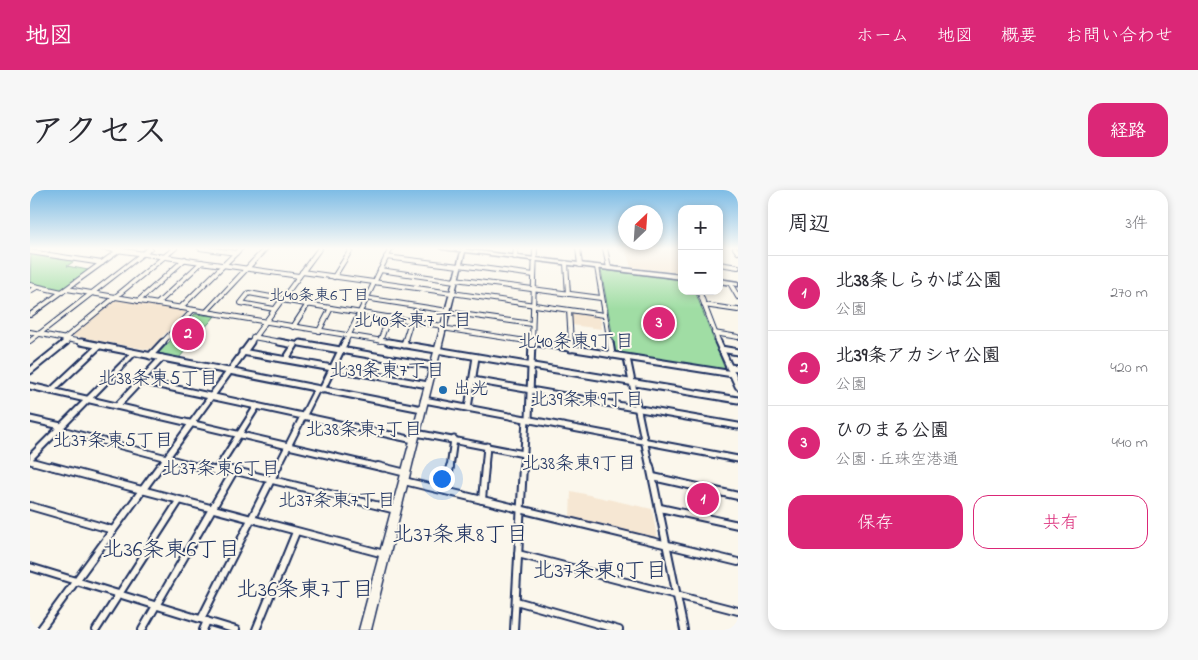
<!DOCTYPE html>
<html lang="ja">
<meta charset="utf-8">
<style>
body{margin:0;font-family:"Indie Flower","Klee One",sans-serif;background:#f7f7f7;color:#2b2b33}
.controls{position:absolute;right:15px;top:15px;display:grid;overflow:hidden;border-radius:10px;box-shadow:0 2px 8px #0003}
.controls button{width:45px;height:45px;display:grid;place-items:center;padding:0;border:0;border-bottom:1px solid #e1e1e2;background:#fff;color:#2b2b33;font:25px sans-serif}
.compass{position:absolute;left:588px;top:15px;width:45px;height:45px;border-radius:50%;background:#fff;box-shadow:0 2px 8px #0003;rotate:25deg}
.you{position:absolute;left:411px;top:288px;width:18px;height:18px;margin:-12px;border:4px solid #fff;border-radius:50%;background:#1a73e8;box-shadow:0 0 0 8px #1a73e833}
.badge{display:grid;place-items:center;width:32px;height:32px;border-radius:50%;background:#db2777;color:#fff;font-size:16px;font-weight:700}
.pin{position:absolute;translate:-50% -50%;border:2px solid #fff;box-shadow:0 1px 5px #0006}
.list{margin:0;padding:0;list-style:none}
h2{display:flex;justify-content:space-between;align-items:center;height:65px;margin:0;padding:0 20px;font-size:21px}
h2 small{font-size:16px;font-weight:400;color:#7c7c81}
.list li{display:grid;grid-template-columns:32px 1fr auto;gap:15px;align-items:center;box-sizing:border-box;height:75px;padding:0 20px;border-top:1px solid #e1e1e2}
.list b{display:block;font-size:19px;white-space:nowrap}
.list p{margin:0;font-size:16px;white-space:nowrap;color:#7c7c81}
.list em{font-size:16px;font-style:normal;color:#7c7c81}
.actions{display:flex;gap:10px;padding:15px 20px}
.actions a{flex:1;padding:11px 0;border:1px solid #db2777;border-radius:15px;text-align:center;font-size:18px;color:#db2777}
.actions .main{background:#db2777;color:#fff}
.map{position:relative;flex:none;width:708px;height:440px;overflow:hidden;border-radius:15px}
header{display:flex;align-items:center;gap:30px;box-sizing:border-box;height:70px;padding:0 25px;background:#db2777;color:#fff}
header strong{font-size:24px}
nav{display:flex;gap:28px;margin-inline-start:auto;font-size:18px}
.intro{display:flex;align-items:center;justify-content:space-between;box-sizing:border-box;height:120px;padding:0 30px}
h1{margin:0;font-size:35px}
.button{padding:12px 22px;border-radius:15px;background:#db2777;color:#fff;font-size:18px;font-weight:700}
main{display:flex;gap:30px;padding:0 30px}
aside{flex:1;background:#fff;border-radius:15px;box-shadow:0 2px 8px #0003}
.map>svg:first-child{display:block}
.built{fill:#f6e7d3}
.green{fill:#a0dda4;stroke:#5e8681}
.lines{fill:none;stroke-linecap:round;stroke-linejoin:round}
.minor-far2-casing{stroke:#1b2f5e;stroke-width:6}
.minor-far1-casing{stroke:#1b2f5e;stroke-width:9}
.minor-casing{stroke:#1b2f5e;stroke-width:10}
.tertiary-casing{stroke:#1b2f5e;stroke-width:4}
.secondary-casing{stroke:#1b2f5e;stroke-width:3}
.primary-casing{stroke:#1b2f5e;stroke-width:3}
.minor-far2{stroke:#fbf7ec;stroke-width:4}
.minor-far1{stroke:#fbf7ec;stroke-width:5}
.minor{stroke:#fbf7ec;stroke-width:6}
.tertiary{fill:#fbf7ec;fill-rule:evenodd}
.secondary{fill:#fbf7ec;fill-rule:evenodd}
.primary{fill:#fbf7ec;fill-rule:evenodd}
.poi-dot{fill:#1f6fb2;stroke:#fbf7ec;stroke-width:2}
.labels{text-anchor:middle;dominant-baseline:central;stroke-width:4;stroke-linejoin:round;paint-order:stroke}
.far-neighbourhood-label{font-size:16px;fill:#1b2f5e;stroke:#fbf7ec}
.poi-label{font-size:18px;fill:#1b2f5e;stroke:#fbf7ec;text-anchor:start}
.neighbourhood-label{font-size:19px;fill:#1b2f5e;stroke:#fbf7ec}
.near-neighbourhood-label{font-size:22px;fill:#1b2f5e;stroke:#fbf7ec}
</style>
<header>
<strong>地図</strong>
<nav><a>ホーム</a><a>地図</a><a>概要</a><a>お問い合わせ</a></nav>
</header>
<div class="intro"><h1>アクセス</h1><a class="button">経路</a></div>
<main>
<div class="map">
<svg width="708" height="440" viewBox="0 0 708 440">
<rect width="100%" height="100%" fill="#fbf7ec"/>
<filter id="ink" filterUnits="userSpaceOnUse"><feTurbulence type="fractalNoise" baseFrequency=".02" numOctaves="2"/><feDisplacementMap in="SourceGraphic" scale="10" xChannelSelector="R" yChannelSelector="G"/><feConvolveMatrix kernelMatrix="1 2 1 2 8 2 1 2 1" color-interpolation-filters="sRGB"/></filter>
<g filter="url(#ink)">
<g class="built">
<polygon points="595,58 647,58 652,69 652,83 601,77"/>
<polygon points="87,109 157,121 120,160 42,146"/>
<polygon points="541,122 570,126 572,139 541,135"/>
<polygon points="541,301 622,319 627,348 540,328"/>
</g>
<g class="green">
<polygon points="1,63 46,70 37,76 58,80 32,100 0,94"/>
<polygon points="571,80 652,89 652,101 665,101 696,182 586,165"/>
<polygon points="165,124 185,126 149,168 130,165 129,163"/>
<polygon points="664,299 679,302 683,318 675,316 677,323 670,322"/>
</g>
<g class="lines">
<g class="minor-far2-casing">
<g id="minor-far2">
<polyline points="73,58 269,86"/>
<polyline points="170,58 206,63"/>
<polyline points="548,58 550,75"/>
<polyline points="575,58 579,78"/>
<polyline points="651,58 652,60"/>
<polyline points="705,58 708,62"/>
<polyline points="0,62 72,73"/>
<polyline points="356,67 429,76"/>
<polyline points="485,67 486,58"/>
<polyline points="536,73 538,104"/>
<polyline points="689,74 708,77"/>
<polyline points="429,75 504,85"/>
<polyline points="567,77 580,153"/>
<polyline points="350,80 425,91"/>
<polyline points="272,82 422,103"/>
<polyline points="304,87 322,58"/>
<polyline points="425,89 571,108"/>
<polyline points="700,93 708,107"/>
<polyline points="0,95 32,102"/>
<polyline points="37,99 365,153"/>
<polyline points="0,101 7,97"/>
<polyline points="669,101 689,153"/>
<polyline points="422,103 574,125"/>
<polyline points="335,108 418,121"/>
<polyline points="251,110 413,136"/>
<polyline points="108,111 155,69"/>
<polyline points="127,114 172,72"/>
<polyline points="674,115 708,120"/>
<polyline points="150,118 211,58"/>
<polyline points="244,119 211,113 219,103 252,109"/>
<polyline points="539,120 541,153"/>
<polyline points="176,122 236,58"/>
<polyline points="417,122 502,134"/>
<polyline points="0,125 91,59"/>
<polyline points="263,137 278,114"/>
<polyline points="412,138 509,153"/>
<polyline points="289,141 301,118"/>
<polyline points="0,142 57,153"/>
<polyline points="684,143 708,147"/>
<polyline points="223,147 256,153"/>
<polyline points="34,149 145,58"/>
<polyline points="0,151 120,58"/>
<polyline points="350,151 359,127"/>
<polyline points="34,153 38,150"/>
<polyline points="132,153 163,120"/>
<polyline points="220,153 290,58"/>
<polyline points="315,153 361,58"/>
<polyline points="374,153 381,131"/>
<polyline points="502,153 505,58"/>
</g>
</g>
<g class="minor-far1-casing">
<g id="minor-far1">
<polyline points="51,152 392,219"/>
<polyline points="249,152 265,155 256,169"/>
<polyline points="358,152 708,210"/>
<polyline points="501,152 703,184"/>
<polyline points="541,152 541,159"/>
<polyline points="580,152 582,165"/>
<polyline points="688,152 708,196"/>
<polyline points="270,153 403,176"/>
<polyline points="374,155 375,152"/>
<polyline points="691,159 708,162"/>
<polyline points="212,162 398,195"/>
<polyline points="120,166 133,152"/>
<polyline points="597,168 620,278"/>
<polyline points="699,177 708,178"/>
<polyline points="0,181 36,152"/>
<polyline points="443,190 708,236"/>
<polyline points="110,191 384,250"/>
<polyline points="0,196 353,278"/>
<polyline points="292,200 315,152"/>
<polyline points="21,201 69,156"/>
<polyline points="394,210 708,269"/>
<polyline points="87,216 132,168"/>
<polyline points="438,218 446,167"/>
<polyline points="0,229 31,236"/>
<polyline points="499,229 502,152"/>
<polyline points="28,239 174,278"/>
<polyline points="386,243 494,264"/>
<polyline points="0,271 26,278"/>
<polyline points="189,277 192,278"/>
<polyline points="129,278 221,152"/>
<polyline points="188,278 227,216"/>
<polyline points="247,278 287,199"/>
<polyline points="420,278 424,249"/>
<polyline points="455,278 457,256"/>
<polyline points="493,278 496,229"/>
</g>
</g>
<g class="minor-casing">
<g id="minor">
<polyline points="21,276 354,364"/>
<polyline points="169,276 186,281 189,276"/>
<polyline points="348,276 376,283"/>
<polyline points="620,276 654,440"/>
<polyline points="189,277 366,320"/>
<polyline points="623,287 708,306"/>
<polyline points="374,291 708,372"/>
<polyline points="416,301 420,276"/>
<polyline points="452,310 455,276"/>
<polyline points="0,316 83,340"/>
<polyline points="630,318 708,335"/>
<polyline points="488,364 708,421"/>
<polyline points="0,377 206,440"/>
<polyline points="486,411 589,440"/>
<polyline points="171,429 248,276"/>
<polyline points="10,440 130,276"/>
<polyline points="66,440 149,311"/>
<polyline points="112,440 204,281"/>
<polyline points="173,440 177,431"/>
<polyline points="226,440 266,342"/>
<polyline points="484,440 493,276"/>
</g>
</g>
<g class="tertiary-casing">
<polygon id="tertiary" points="104,161 107,163 106,164 2,270 0,271 0,264 102,162"/>
</g>
<g class="secondary-casing">
<g id="secondary">
<polygon points="410,58 421,58 652,85 652,89 412,59"/>
<polygon points="689,89 708,92 708,96 689,93"/>
</g>
</g>
<g class="primary-casing">
<polygon id="primary" points="432,58 436,58 341,440 329,440"/>
</g>
<use href="#minor-far2" class="minor-far2"/>
<use href="#minor-far1" class="minor-far1"/>
<use href="#minor" class="minor"/>
<use href="#tertiary" class="tertiary"/>
<use href="#secondary" class="secondary"/>
<use href="#primary" class="primary"/>
</g>
</g>
<linearGradient id="sky" x2="0" y2="1"><stop stop-color="#7ebce5"/><stop offset="0.49" stop-color="#fdfbf6"/><stop offset="1" stop-color="#fdfbf6" stop-opacity="0"/></linearGradient>
<rect width="708" height="119" fill="url(#sky)"/>
<circle class="poi-dot" cx="413" cy="200" r="5"/>
<g class="labels">
<g class="far-neighbourhood-label">
<text x="289" y="106">北40条東6丁目</text>
</g>
<g class="poi-label">
<text x="423" y="200">出光</text>
</g>
<g class="neighbourhood-label">
<text x="383" y="131">北40条東7丁目</text>
<text x="546" y="152">北40条東9丁目</text>
<text x="357" y="181">北39条東7丁目</text>
<text x="128" y="189">北38条東5丁目</text>
<text x="557" y="210">北39条東9丁目</text>
<text x="334" y="240">北38条東7丁目</text>
<text x="83" y="251">北37条東5丁目</text>
<text x="549" y="274">北38条東9丁目</text>
<text x="191" y="279">北37条東6丁目</text>
<text x="307" y="311">北37条東7丁目</text>
</g>
<g class="near-neighbourhood-label">
<text x="430" y="346">北37条東8丁目</text>
<text x="141" y="361">北36条東6丁目</text>
<text x="570" y="382">北37条東9丁目</text>
<text x="275" y="401">北36条東7丁目</text>
</g>
</g>
</svg>
<div class="controls">
<button>+</button>
<button>−</button>
</div>
<svg class="compass" viewBox="-18 -18 36 36"><path d="M0-13l5 13h-10z" fill="#e53935"/><path d="M0 13l5-13h-10z" fill="#7c7c81"/></svg>
<div class="you"></div>
<div class="pin badge" style="left:673px;top:309px">1</div>
<div class="pin badge" style="left:158px;top:144px">2</div>
<div class="pin badge" style="left:629px;top:133px">3</div>
</div>
<aside>
<h2>周辺<small>3件</small></h2>
<ul class="list">
<li><span class="badge">1</span><div><b>北38条しらかば公園</b><p>公園</p></div><em>270 m</em></li>
<li><span class="badge">2</span><div><b>北39条アカシヤ公園</b><p>公園</p></div><em>420 m</em></li>
<li><span class="badge">3</span><div><b>ひのまる公園</b><p>公園 · 丘珠空港通</p></div><em>440 m</em></li>
</ul>
<div class="actions"><a class="main">保存</a><a>共有</a></div>
</aside>
</main>
